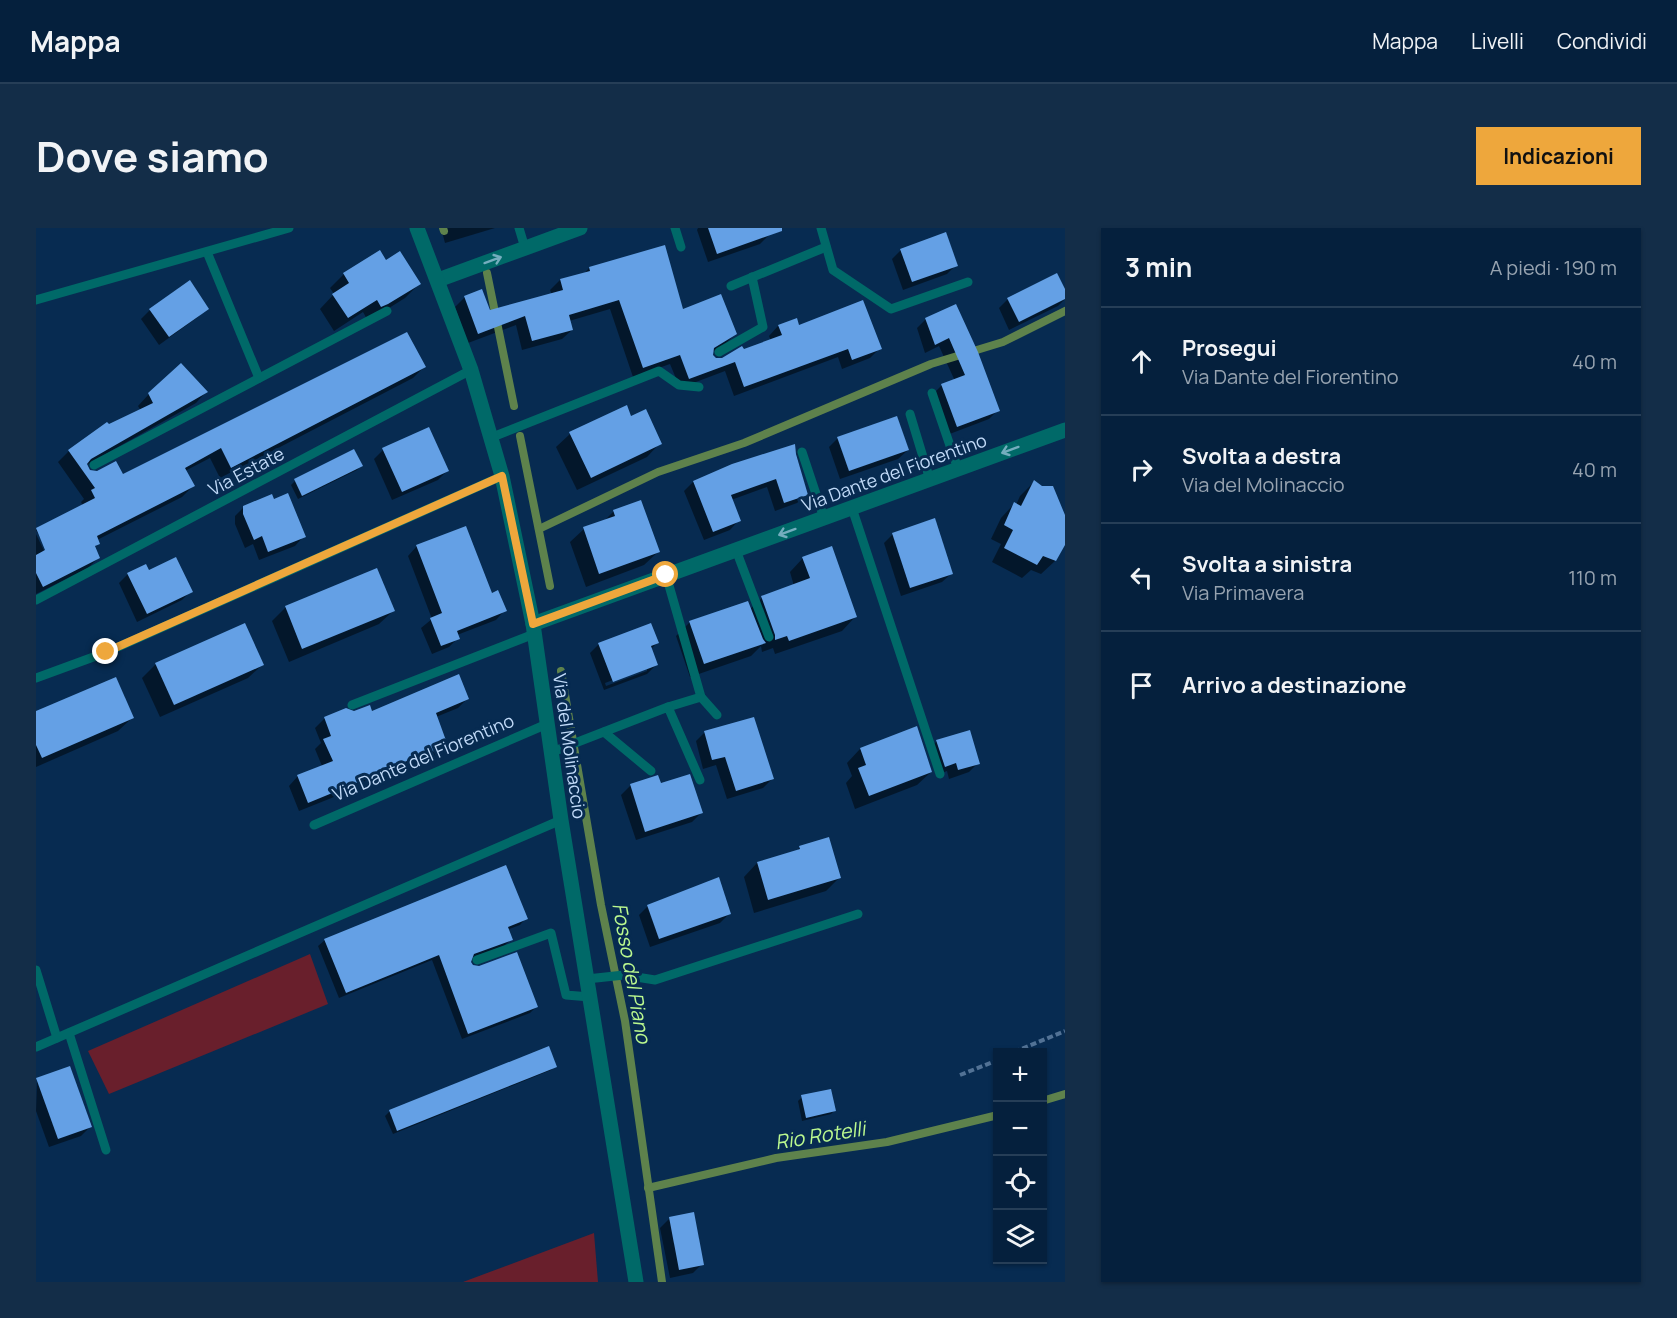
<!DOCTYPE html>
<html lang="it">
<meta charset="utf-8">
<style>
body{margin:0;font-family:Manrope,sans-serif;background:#132d48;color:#f1f3f6}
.controls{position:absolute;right:18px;bottom:18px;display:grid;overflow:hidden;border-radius:0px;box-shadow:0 2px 4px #0004}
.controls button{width:54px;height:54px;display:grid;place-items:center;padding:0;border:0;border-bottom:2px solid #263e57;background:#05203d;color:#f1f3f6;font:30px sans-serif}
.stop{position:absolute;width:18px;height:18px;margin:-14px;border:4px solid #eea73c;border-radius:50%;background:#fff}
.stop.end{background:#eea73c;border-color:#fff;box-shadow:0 2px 6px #0008}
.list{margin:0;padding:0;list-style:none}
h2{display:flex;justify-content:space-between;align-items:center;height:78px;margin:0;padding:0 24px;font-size:26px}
h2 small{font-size:20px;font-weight:400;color:#97a3b0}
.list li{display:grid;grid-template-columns:39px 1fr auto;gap:18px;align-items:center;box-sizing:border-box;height:108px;padding:0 24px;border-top:2px solid #263e57}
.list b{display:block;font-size:22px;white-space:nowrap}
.list p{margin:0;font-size:20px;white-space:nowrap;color:#97a3b0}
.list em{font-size:20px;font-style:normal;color:#97a3b0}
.icon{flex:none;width:33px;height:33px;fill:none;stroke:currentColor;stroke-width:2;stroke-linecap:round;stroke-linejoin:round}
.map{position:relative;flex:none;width:1029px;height:1054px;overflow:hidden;border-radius:0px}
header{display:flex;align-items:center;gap:36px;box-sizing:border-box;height:84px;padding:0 30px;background:#05203d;border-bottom:2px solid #263e57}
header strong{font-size:28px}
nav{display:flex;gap:33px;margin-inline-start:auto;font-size:21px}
.intro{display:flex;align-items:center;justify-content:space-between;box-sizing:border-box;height:144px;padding:0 36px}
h1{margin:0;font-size:42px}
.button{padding:15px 27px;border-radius:0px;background:#eea73c;color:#111;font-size:21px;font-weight:700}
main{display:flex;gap:36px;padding:0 36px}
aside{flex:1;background:#05203d;border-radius:0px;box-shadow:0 2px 4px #0004}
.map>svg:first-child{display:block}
.green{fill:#691f2c}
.shadow{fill:#0007;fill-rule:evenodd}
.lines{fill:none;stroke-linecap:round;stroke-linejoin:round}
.stream{stroke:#5e824c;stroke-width:8}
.building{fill:#64a0e5}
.path{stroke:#527295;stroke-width:4;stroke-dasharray:6 3;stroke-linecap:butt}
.service{stroke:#006968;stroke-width:9}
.minor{stroke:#006968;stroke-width:15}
.tertiary{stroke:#006968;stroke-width:15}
.oneway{stroke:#74adbe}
.route{stroke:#eea73c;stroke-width:8}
.labels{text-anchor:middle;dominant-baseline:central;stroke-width:6;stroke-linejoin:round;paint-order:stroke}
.street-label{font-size:18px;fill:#c1daf8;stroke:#072b51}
.water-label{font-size:20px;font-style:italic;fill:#bbf98f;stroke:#072b51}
</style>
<header>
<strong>Mappa</strong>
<nav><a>Mappa</a><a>Livelli</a><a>Condividi</a></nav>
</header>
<div class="intro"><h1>Dove siamo</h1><a class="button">Indicazioni</a></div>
<main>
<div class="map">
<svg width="1029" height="1054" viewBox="0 0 1029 1054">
<rect width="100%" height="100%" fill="#072b51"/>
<g class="green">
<polygon points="274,726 292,776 73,866 52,823"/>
<polygon points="558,1005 562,1054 427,1054"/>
</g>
<g class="shadow">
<polygon points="405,0 459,0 409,15"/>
<polygon points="662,0 731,0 733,7 724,16 672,34 661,2"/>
<polygon points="865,22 920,37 911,46 867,62 856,31"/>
<polygon points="350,34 383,56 369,70 337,90 331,91 327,84 298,103 284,81 298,66 294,60 308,46"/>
<polygon points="553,40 646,83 699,106 690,115 676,124 675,127 680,132 687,131 735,113 733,108 742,98 762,99 844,120 834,130 806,141 802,129 698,168 689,143 644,160 634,136 597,149 574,81 533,93 536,102 526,111 486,122 480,97 432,115 419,79 429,69 453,84 516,67 514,62 524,52 547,47"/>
<polygon points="1029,64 1029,71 1022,78 973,102 963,80 972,71"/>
<polygon points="920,78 962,182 953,191 911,207 896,167 905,158 919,153 903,118 889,125 881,100 890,91"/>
<polygon points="171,80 162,89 123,117 105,91 114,82"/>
<polygon points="388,139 377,150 184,250 174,230 149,243 157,258 146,269 61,312 62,315 58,320 63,329 52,340 0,366 0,306 11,329 14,328 0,302 47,278 45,274 48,271 22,234 33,223 72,198 105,183 102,178 113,166 170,164 160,175 50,237 53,244 87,248"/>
<polygon points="595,190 624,215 611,229 541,262 520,219 534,206"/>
<polygon points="392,201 411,243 402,252 356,272 338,231 347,222"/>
<polygon points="802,210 872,222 862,231 804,251 793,219"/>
<polygon points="758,218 771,266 761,275 739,283 731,259 695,272 703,292 694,302 668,312 648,263 657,254 697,237"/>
<polygon points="317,223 325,238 321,242 262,271 255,257 259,253"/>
<polygon points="998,254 1029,291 1029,313 1019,333 1005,346 995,342 986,350 956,334 965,316 955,311 965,290 978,276 980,277 984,268"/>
<polygon points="604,274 622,324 608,337 550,359 534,314 548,301 567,294 577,284"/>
<polygon points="208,279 268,308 259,318 223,332 217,316 209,320 199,296 199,288"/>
<polygon points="857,306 916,345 906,354 865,368 848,315"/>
<polygon points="381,318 455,367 469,382 460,392 421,407 422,410 413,419 396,426 385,400 396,391 372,328"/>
<polygon points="767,330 819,389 806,403 739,426 737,420 726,424 725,418 715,428 654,449 640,408 654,394 714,381 726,370 758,358 754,344"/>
<polygon points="113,344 155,363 146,372 101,394 83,355 92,346"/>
<polygon points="250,379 357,383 343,396 253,434 236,393"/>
<path d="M621,415L614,422L620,437L611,446L568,462L554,425L563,416ZM611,439V443L570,458L569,455Z"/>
<polygon points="120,436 226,437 212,450 124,489 106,450"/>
<polygon points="431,471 422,480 400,489 411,518 401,527 318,557 313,563 263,583 253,558 262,548 286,538 279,521 285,515 279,500 288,491 310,482 318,485 335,485"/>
<polygon points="0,485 96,490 82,503 0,539"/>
<polygon points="669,504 736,551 727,560 691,571 680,537 667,541 660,513"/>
<polygon points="901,513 942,535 933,544 913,551 911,543 900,547 892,522"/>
<polygon points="824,521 895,544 881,557 819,581 810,555 816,548 811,535"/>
<polygon points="621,549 624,557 665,585 656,594 600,612 585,567 594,558"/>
<polygon points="764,619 803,650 790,663 718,685 708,649 721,635 759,625"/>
<polygon points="612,678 693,686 684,695 614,719 603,687"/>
<polygon points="490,690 484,697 471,702 475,711 468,718 434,730 433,734 436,739 500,779 494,785 426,811 396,732 303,770 282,718 289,712"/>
<polygon points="512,820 519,838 515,842 357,906 349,888 353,884"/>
<polygon points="1,852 54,899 45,908 13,919 0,883"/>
<polygon points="766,869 799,882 795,886 766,893 762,873"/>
<polygon points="633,991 666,1036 657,1045 634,1050 624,1000"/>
</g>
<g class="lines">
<g class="stream">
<polyline points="407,0 408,3"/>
<polyline points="451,45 478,178"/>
<polyline points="484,208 514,358"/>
<polyline points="503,301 622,244 708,215 895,136 967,114 1029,83"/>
<polyline points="525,443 565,677 589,793 626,1054"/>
<polyline points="1006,873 1029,866"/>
<polyline points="612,960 740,930 851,914 962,887"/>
</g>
</g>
<g class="building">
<polygon points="672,0 746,0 746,3 681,26"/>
<polygon points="910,4 922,38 876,54 864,21"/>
<polygon points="629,17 647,81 685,66 701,106 678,120 677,127 680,130 686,130 706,118 708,121 746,107 742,97 761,90 763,97 827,72 846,121 816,132 812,121 708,159 699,134 653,151 644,127 607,140 583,72 533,87 537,102 496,113 489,88 442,106 428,68 446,61 454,82 527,62 524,51 554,43 553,39"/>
<polygon points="344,22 350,32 364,23 385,56 352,76 345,79 341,72 312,90 296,66 313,55 307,45"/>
<polygon points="1021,45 1029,61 1029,71 983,94 971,70"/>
<polygon points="154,52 173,81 133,109 113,81"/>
<polygon points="920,76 942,124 964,183 921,199 905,156 929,147 913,110 899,117 889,90"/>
<polygon points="371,104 390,139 195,240 185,220 149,240 159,258 61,308 64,316 59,318 64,330 7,359 0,345 0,327 9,322 0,300 59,270 55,262 59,260 32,222 71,194 73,196 117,175 112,165 145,135 172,164 55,231 51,236 54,242 61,243 80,233 87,246"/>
<polygon points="591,177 595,188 610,181 626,216 555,250 533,204"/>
<polygon points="861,188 873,222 813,243 801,209"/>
<polygon points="393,199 413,243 366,264 346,220"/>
<polygon points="759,216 760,226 772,267 748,275 740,251 695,267 705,293 677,304 657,253 696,236"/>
<polygon points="318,221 327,238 266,268 258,251"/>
<polygon points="998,252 1006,258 1017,258 1029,287 1029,317 1020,333 1007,328 1001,337 968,320 977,302 968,297 978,274 985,278"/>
<polygon points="252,265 270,309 232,324 226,308 218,312 207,286 207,278 236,266 238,271"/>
<polygon points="605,272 624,324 563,346 547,299 579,288 577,282"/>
<polygon points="899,290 917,346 874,360 856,305"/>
<polygon points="430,298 456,365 462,362 471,383 421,403 424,411 405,418 394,390 406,385 380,317"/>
<polygon points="796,318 821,389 753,413 751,408 739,412 739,407 725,368 774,350 766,329"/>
<polygon points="140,329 157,364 111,386 91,345 110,336 113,342"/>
<polygon points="341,340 359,383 266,421 249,378"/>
<polygon points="712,373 727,411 730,415 668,436 653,393"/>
<polygon points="209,395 228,437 138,477 119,435"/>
<polygon points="615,395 623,415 615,418 622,437 577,454 562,415"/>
<polygon points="423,446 433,471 400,485 412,518 322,551 323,554 272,575 261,547 297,533 287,511 295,508 288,489 310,480 318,483 334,477 336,483"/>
<polygon points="80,449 98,490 6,530 0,517 0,483"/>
<polygon points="718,489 738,551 700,563 689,529 676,532 668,503"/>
<polygon points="881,498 896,544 833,568 822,540 830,537 824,520"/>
<polygon points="934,502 944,536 922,542 920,535 909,539 900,512"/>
<polygon points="654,546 667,585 609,604 594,556 622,547 625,555"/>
<polygon points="793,609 805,650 732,672 721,634 764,621 763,618"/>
<polygon points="470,637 492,691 472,699 477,712 438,726 435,734 437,737 443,738 481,724 502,779 432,806 403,727 310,765 288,711"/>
<polygon points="683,649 695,686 623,711 611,677"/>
<polygon points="513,818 521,839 361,903 353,882"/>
<polygon points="34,838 56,899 22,911 0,850"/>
<polygon points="795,861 800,883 770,890 765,867"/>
<polygon points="658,984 668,1037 643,1042 633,989"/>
</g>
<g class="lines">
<g class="path">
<polyline points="978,824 1029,803"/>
<polyline points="924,847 962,832"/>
</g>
<g class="service">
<polyline points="483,0 489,20"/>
<polyline points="639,0 645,19"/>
<polyline points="785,0 797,42 855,81 932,54"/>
<polyline points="171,24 223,150"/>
<polyline points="695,58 790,19"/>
<polyline points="0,72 253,0"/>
<polyline points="683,124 727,99 716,49"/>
<polyline points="896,165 922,241"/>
<polyline points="874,186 894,252"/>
<polyline points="454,210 623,143 643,157 663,159"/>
<polyline points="766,224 788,290"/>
<polyline points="58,237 351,83"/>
<polyline points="816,280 904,546"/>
<polyline points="700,322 733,409"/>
<polyline points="630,347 665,469"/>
<polyline points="0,372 435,142"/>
<polyline points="0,450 71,424 466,248"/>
<polyline points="316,477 498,406"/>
<polyline points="632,479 665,469 681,487"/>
<polyline points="568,504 615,543"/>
<polyline points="516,524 632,479 664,552"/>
<polyline points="278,597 511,496"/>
<polyline points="441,732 515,705 530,767 554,769"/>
<polyline points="0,742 21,810"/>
<polyline points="551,751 588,747 619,752 822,686"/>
<polyline points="33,805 70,922"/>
<polyline points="0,819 525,592"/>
</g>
<g class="minor">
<polyline points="402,52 544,0"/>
<polyline points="497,396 1029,202"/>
</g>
<polyline class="tertiary" points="381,0 435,142 466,248 497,396 525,592 600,1054"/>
</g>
<defs><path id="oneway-shaft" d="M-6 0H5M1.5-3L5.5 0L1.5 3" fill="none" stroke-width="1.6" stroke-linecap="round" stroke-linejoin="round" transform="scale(1.5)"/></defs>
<g class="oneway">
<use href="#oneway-shaft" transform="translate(457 32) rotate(-20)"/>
<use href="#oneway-shaft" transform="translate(974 222) rotate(160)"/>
<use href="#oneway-shaft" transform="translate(751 304) rotate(160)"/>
</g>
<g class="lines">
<polyline class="route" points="70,424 466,248 497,396 630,347"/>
</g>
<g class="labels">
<g class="street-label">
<text transform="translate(210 243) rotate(-28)">Via Estate</text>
<text transform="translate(858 244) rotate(-20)">Via Dante del Fiorentino</text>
<text transform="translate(534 518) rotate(82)">Via del Molinaccio</text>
<text transform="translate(387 529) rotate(-23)">Via Dante del Fiorentino</text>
</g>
<g class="water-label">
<text transform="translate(596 745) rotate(80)">Fosso del Piano</text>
<text transform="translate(784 907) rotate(-9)">Rio Rotelli</text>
</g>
</g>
</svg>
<div class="controls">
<button>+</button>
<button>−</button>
<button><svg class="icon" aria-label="locate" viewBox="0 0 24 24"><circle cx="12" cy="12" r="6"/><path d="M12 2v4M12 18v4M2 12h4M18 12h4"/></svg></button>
<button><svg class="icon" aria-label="layers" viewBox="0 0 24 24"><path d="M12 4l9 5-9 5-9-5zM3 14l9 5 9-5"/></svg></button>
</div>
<div class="stop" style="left:630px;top:347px"></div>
<div class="stop end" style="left:70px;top:424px"></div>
</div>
<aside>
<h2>3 min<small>A piedi · 190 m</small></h2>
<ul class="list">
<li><svg class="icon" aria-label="ahead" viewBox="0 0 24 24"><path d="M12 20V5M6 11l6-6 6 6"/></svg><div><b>Prosegui</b><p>Via Dante del Fiorentino</p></div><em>40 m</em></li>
<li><svg class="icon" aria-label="right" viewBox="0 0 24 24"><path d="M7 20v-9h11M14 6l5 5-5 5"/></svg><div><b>Svolta a destra</b><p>Via del Molinaccio</p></div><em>40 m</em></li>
<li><svg class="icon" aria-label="left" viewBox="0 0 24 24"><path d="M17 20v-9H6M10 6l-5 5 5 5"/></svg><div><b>Svolta a sinistra</b><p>Via Primavera</p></div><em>110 m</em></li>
<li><svg class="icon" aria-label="arrive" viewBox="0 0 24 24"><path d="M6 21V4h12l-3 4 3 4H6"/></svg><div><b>Arrivo a destinazione</b></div></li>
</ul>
</aside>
</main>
